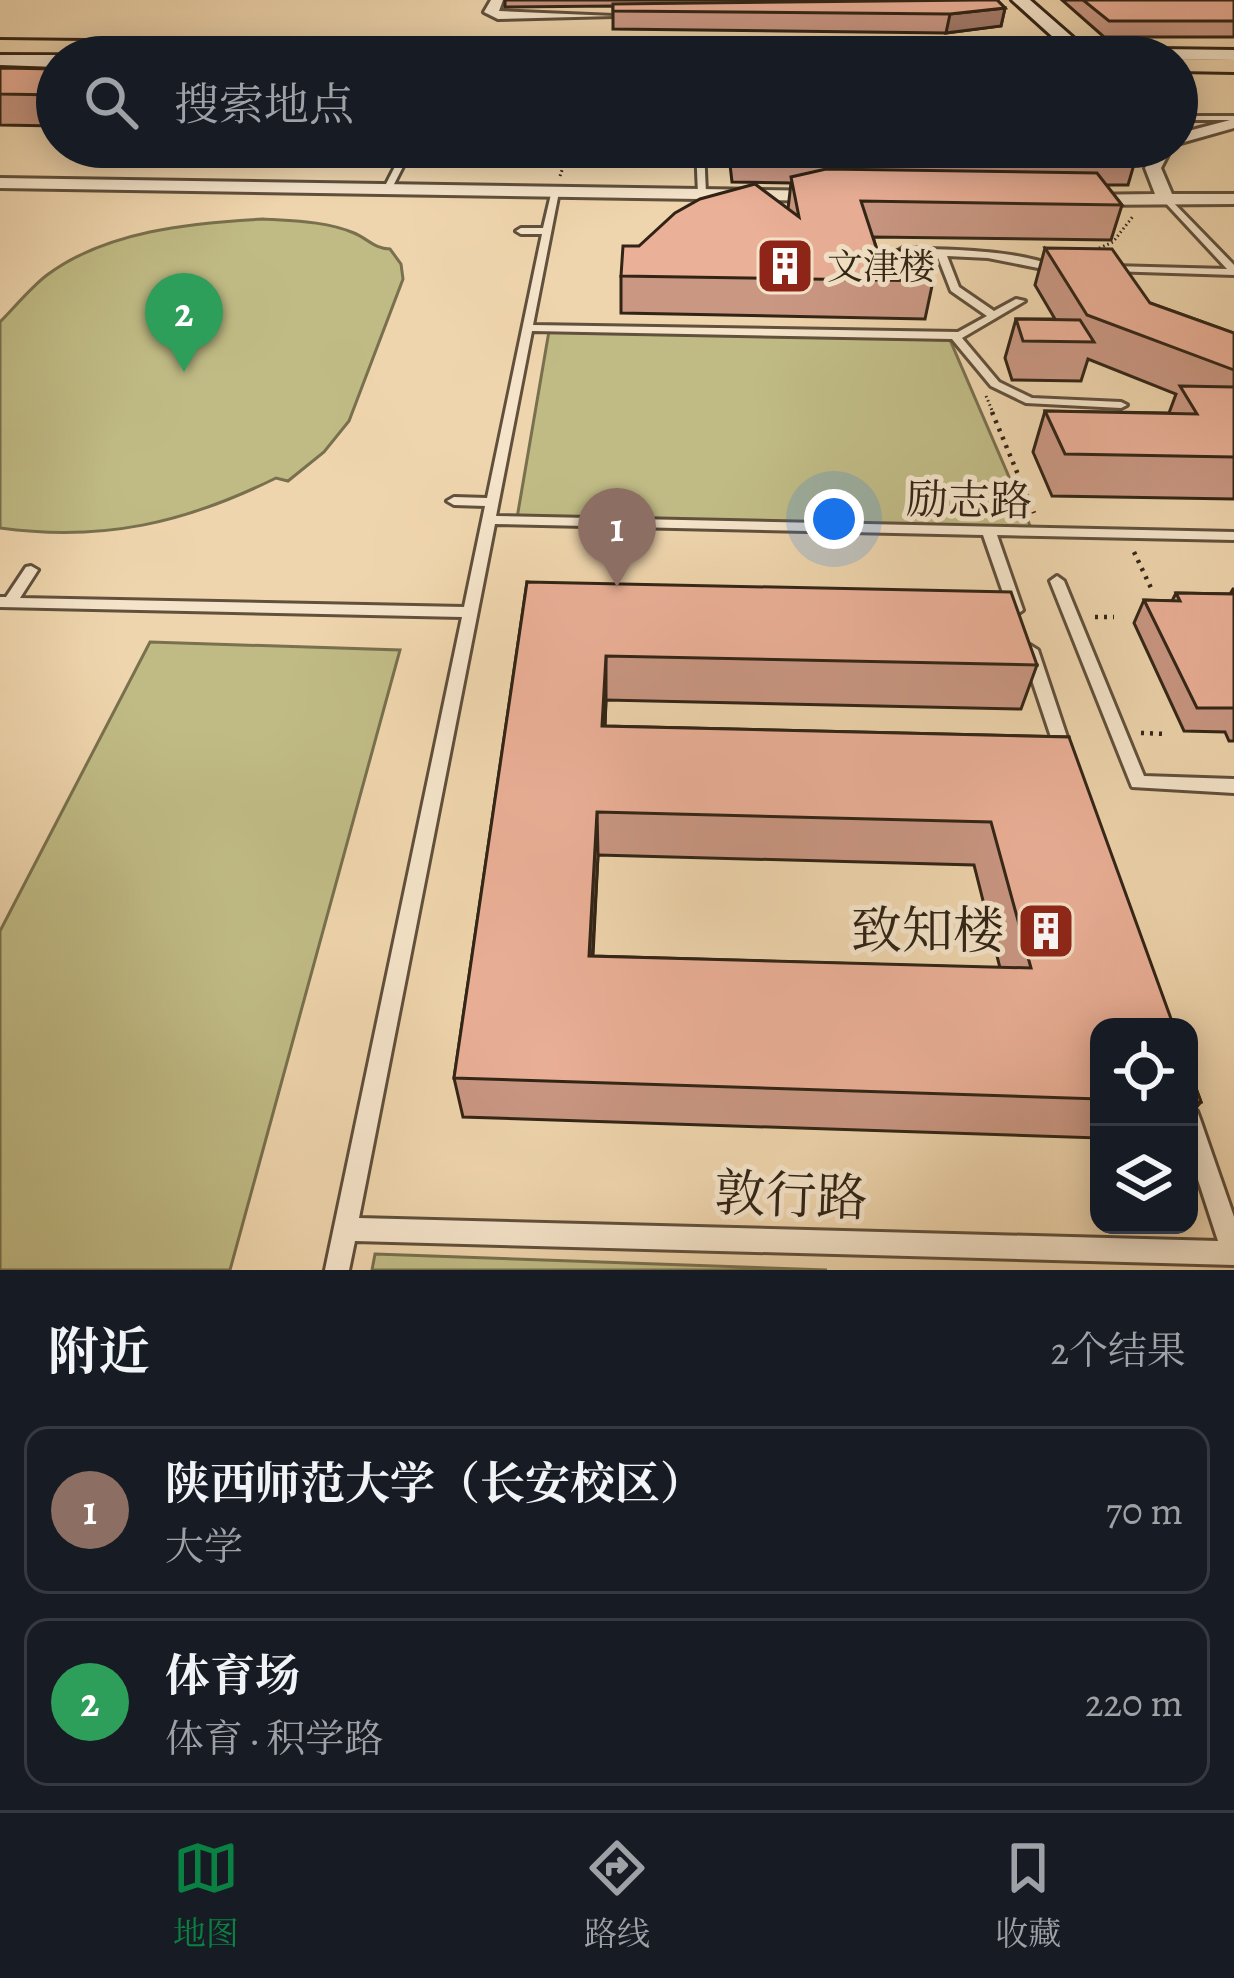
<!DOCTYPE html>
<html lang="zh">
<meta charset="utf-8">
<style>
body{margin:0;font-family:Alegreya,"Noto Serif SC",serif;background:#20242c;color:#f1f3f6}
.controls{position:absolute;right:36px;bottom:36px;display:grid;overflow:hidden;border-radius:24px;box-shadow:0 6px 30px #0003}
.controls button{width:108px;height:108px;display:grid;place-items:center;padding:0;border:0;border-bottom:3px solid #363941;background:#171b24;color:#f1f3f6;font:60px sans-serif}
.you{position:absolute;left:834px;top:519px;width:42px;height:42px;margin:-30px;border:9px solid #fff;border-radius:50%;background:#1a73e8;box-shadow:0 0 0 18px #1a73e833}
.badge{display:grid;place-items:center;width:78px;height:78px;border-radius:50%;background:#0b8043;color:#fff;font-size:39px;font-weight:700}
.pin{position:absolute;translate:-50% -99px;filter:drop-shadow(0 3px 6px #0008)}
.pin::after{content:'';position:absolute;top:63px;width:42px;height:36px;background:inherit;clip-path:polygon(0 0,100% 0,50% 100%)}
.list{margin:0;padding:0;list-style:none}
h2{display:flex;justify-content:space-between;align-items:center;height:156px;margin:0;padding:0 48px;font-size:51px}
h2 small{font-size:39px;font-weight:400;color:#9ea1a6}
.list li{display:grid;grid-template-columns:78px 1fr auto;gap:36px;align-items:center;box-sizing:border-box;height:168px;margin:0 24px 24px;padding:0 24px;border:3px solid #363941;border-radius:24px}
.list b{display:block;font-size:45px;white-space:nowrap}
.list p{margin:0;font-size:39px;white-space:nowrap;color:#9ea1a6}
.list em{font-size:39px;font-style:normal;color:#9ea1a6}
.icon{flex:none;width:66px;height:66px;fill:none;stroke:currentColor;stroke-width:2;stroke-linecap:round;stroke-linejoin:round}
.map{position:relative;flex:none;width:1234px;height:1270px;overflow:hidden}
.search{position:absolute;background:#171b24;box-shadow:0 6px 30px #0003;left:36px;right:36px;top:36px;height:132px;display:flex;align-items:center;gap:30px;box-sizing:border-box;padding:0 42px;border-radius:66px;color:#9ea1a6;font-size:45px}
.sheet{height:540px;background:#171b24}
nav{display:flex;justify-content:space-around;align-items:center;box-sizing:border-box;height:168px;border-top:3px solid #363941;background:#171b24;font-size:33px;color:#9ea1a6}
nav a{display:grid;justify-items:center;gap:6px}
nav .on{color:#0b8043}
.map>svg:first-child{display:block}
.green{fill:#c0bb85;stroke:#78704e;stroke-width:3}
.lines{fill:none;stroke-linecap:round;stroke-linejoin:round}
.lane-casing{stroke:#60503c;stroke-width:6}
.street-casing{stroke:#60503c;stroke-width:6}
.secondary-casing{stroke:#312416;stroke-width:6}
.primary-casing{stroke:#312416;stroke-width:6}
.path-far1{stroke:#312416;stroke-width:3;stroke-dasharray:1.5 3;stroke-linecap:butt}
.path{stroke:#312416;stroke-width:4.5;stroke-dasharray:3 6;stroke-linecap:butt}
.lane{fill:#f5e4ca;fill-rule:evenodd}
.street{fill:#f5e4ca;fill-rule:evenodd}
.secondary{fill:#f5e4ca;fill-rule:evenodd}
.primary{fill:#efd5ad;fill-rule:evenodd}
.wall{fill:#ca9783;stroke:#312416;stroke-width:3;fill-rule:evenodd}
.shaded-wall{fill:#a47b6a;stroke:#312416;stroke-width:3}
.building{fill:#ebb098;stroke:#312416;stroke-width:3;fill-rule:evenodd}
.labels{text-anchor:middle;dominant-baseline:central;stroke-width:10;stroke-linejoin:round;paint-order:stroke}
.far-poi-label{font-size:36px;fill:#312416;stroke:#f5e4ca;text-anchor:start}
.street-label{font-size:42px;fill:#312416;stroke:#f5e4ca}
.near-poi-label{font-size:51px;fill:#312416;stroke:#f5e4ca;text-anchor:end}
.near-street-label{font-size:51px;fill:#312416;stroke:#f5e4ca}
</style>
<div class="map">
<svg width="1234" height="1270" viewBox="0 0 1234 1270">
<rect width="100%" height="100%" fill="#efd5ad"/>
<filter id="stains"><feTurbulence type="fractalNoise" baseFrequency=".00167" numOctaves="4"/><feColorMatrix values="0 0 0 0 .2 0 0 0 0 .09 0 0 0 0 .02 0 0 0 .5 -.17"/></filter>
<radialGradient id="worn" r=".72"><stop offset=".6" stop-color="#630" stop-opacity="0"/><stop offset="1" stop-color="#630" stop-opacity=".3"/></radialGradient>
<g class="green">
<polygon points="481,147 650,147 649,160 477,158"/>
<path d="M263,219C293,221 326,221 354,233C368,239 375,249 390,249L401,264L403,279L349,421L324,452L288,481L276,478C185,523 103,542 0,528V322C15,307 30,288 47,275C106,231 190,223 263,219Z"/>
<polygon points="549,331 950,340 1031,528 517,518"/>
<polygon points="150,642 400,650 230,1270 0,1270 0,931"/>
<polygon points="375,1254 827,1270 372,1270"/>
</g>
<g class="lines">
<g class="lane-casing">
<g id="lane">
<rect x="1177" y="116" width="57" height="4"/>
<polygon points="405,147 413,147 391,190 384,192 383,190"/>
<polygon points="696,147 704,147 706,194 702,197 698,194"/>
<path d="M552,190L559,192L533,325L958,332L987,316L951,291L937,255L903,254L898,251L903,248C952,250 1017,249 1063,269L1058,272L988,258L947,256L959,287L994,311L1016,299L1025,301L962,338L999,382L1032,398L1121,402L1127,405L1121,408L1026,403L991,386L952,339L532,331L496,516L1234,532V540L997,535L1023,610L1016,615L1009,610L983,535L495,524L359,1218L1218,1241L1189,1152V1108L1197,1111L1200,1119L1234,1217V1265L355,1241L349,1270H325L462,617L0,607V597H6L26,567L31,566L38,570L20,598L464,607L485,506L454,505L447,501L454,497L487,498L542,234H521L516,231L521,228H543Z"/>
<polygon points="1164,193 1234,265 1234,275 1109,271 1109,267 1112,266 1227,269 1161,198 1161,194"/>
<polygon points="1057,576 1064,581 1144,776 1234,779 1234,793 1132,787 1050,581"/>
<polygon points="1030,645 1038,650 1072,752 1070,756 1058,756 1056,752 1022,650"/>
</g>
</g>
<g class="street-casing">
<g id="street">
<polygon points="491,0 503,0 499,11 614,16 498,19 484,12"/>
<polygon points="1234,119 1234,128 1177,144 1177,134"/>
<polygon points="1156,147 1172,147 1161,168 1172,194 1234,194 1234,204 1080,205 1071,200 1080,195 1155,194 1145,168"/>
<polygon points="0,178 828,191 837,196 828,201 0,188"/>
</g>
</g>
<g class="secondary-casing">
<g id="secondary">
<polygon points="1012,0 1030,0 1085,48 1234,50 1234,60 911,56 902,51 911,46 1064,47"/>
<polygon points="359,40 603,43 612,48 603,53 353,49 350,45"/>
<polygon points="0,55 57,55 63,57 57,57 57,67 0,65"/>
</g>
</g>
<g class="primary-casing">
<g id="primary">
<polygon points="0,40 966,51 976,57 0,52"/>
<polygon points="1177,59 1234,60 1234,72 1177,71"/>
</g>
</g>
<g class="path-far1">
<polyline points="560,176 566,159"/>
<polyline points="1095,250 1113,242 1134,215"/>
<polyline points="986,396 994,415"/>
</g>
<g class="path">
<polyline points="992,412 1034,513"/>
<polyline points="1134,552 1151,588"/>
<polyline points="1095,617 1114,617"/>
<polyline points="1141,733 1167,734"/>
</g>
<use href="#lane" class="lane"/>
<use href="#street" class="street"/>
<use href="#secondary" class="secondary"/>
<use href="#primary" class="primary"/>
</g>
<g class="wall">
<polygon points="505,0 997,0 1005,8 1001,26 946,33 613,29 613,6 505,7"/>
<polygon points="1062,0 1234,0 1234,37 1104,37"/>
<polygon points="0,68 57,69 57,126 0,125"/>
<polygon points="728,147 1122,147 1135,161 1128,185 1106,185 1122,205 1111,240 873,237 877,250 933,281 925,319 621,313 621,276 639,246 788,209 791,183 732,182"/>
<polygon points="1045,248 1150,303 1234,333 1234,499 1052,496 1033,452 1045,411 1169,413 1176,394 1088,359 1081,381 1012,380 1005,358 1016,319 1055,319 1035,285"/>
<path d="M527,582L1037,665L1021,709L606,700L605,726L1069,737L1099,1027V1138L463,1117L454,1078ZM598,855L974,865L1000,968L593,956Z"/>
<polygon points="1233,589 1234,589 1234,741 1229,741 1225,732 1184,731 1134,623 1144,600 1172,601 1176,593 1230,594"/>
<polygon points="1189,1069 1201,1102 1189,1116"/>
</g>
<g class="shaded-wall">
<polygon points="1005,8 1001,26 946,33 950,14"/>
<polygon points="606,656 606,700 603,770 602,726"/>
<polygon points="597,812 598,855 590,997 589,956"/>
</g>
<g class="building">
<polygon points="979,0 997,0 1005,8 950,14 613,11 613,4"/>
<polygon points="1083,0 1234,0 1234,21 1109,21"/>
<polygon points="0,68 57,69 57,95 0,94"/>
<polygon points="732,147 1122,147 1135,161 1078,161 1080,164 733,159"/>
<polygon points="826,169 1097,173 1122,205 861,201 877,250 920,250 933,281 621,276 623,246 639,246 675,213 700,199 755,184 799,217 791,177"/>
<polygon points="1045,248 1112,249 1150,303 1234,333 1234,370 1087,315"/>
<polygon points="1016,319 1080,320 1094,342 1023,341"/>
<polygon points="1180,386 1234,387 1234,457 1065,454 1045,411 1197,414"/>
<path d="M527,582L1011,592L1037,665L606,656L602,726L1069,737L1174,1027H1099V1099L454,1078ZM597,812L991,822L1031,968L589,956Z"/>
<polygon points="1176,593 1234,594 1234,708 1197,708 1144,600 1180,601"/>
<polygon points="1189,1069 1201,1102 1189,1102"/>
</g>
<defs>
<g id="building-square" transform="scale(3)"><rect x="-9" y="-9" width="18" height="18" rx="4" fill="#8f2418" stroke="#f5e4ca"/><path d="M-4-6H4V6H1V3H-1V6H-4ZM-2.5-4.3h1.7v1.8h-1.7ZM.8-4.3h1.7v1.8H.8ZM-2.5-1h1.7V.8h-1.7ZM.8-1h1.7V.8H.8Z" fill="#fff"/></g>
</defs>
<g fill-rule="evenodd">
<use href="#building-square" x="785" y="266"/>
<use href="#building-square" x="1046" y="931"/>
</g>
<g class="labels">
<g class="far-poi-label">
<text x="827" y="266">文津楼</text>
</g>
<g class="street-label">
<text transform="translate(969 500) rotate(1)">励志路</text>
</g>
<g class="near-poi-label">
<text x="1004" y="931">致知楼</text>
</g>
<g class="near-street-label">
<text transform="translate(791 1196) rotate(2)">敦行路</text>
</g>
</g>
<rect width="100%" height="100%" filter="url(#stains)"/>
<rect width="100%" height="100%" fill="url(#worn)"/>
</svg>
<div class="controls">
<button><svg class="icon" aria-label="locate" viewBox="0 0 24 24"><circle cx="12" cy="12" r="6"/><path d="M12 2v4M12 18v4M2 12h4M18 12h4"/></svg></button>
<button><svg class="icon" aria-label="layers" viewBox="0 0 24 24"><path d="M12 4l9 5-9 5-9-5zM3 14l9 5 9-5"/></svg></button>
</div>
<div class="you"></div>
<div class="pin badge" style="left:617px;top:587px;background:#8d6e63">1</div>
<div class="pin badge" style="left:184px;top:372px;background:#2e9e5b">2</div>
<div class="search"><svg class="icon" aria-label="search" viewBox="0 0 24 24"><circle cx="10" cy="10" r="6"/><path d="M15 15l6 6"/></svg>搜索地点</div>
</div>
<section class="sheet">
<h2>附近<small>2个结果</small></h2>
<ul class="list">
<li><span class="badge" style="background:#8d6e63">1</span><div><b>陕西师范大学（长安校区）</b><p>大学</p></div><em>70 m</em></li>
<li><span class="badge" style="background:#2e9e5b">2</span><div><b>体育场</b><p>体育 · 积学路</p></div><em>220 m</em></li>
</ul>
</section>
<nav>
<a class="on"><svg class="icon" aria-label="map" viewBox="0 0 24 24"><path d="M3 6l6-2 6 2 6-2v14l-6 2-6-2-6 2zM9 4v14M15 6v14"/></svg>地图</a>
<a><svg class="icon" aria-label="directions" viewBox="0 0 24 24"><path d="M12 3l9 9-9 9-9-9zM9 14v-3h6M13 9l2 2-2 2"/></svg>路线</a>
<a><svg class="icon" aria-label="saved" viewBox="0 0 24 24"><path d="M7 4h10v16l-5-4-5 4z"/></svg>收藏</a>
</nav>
